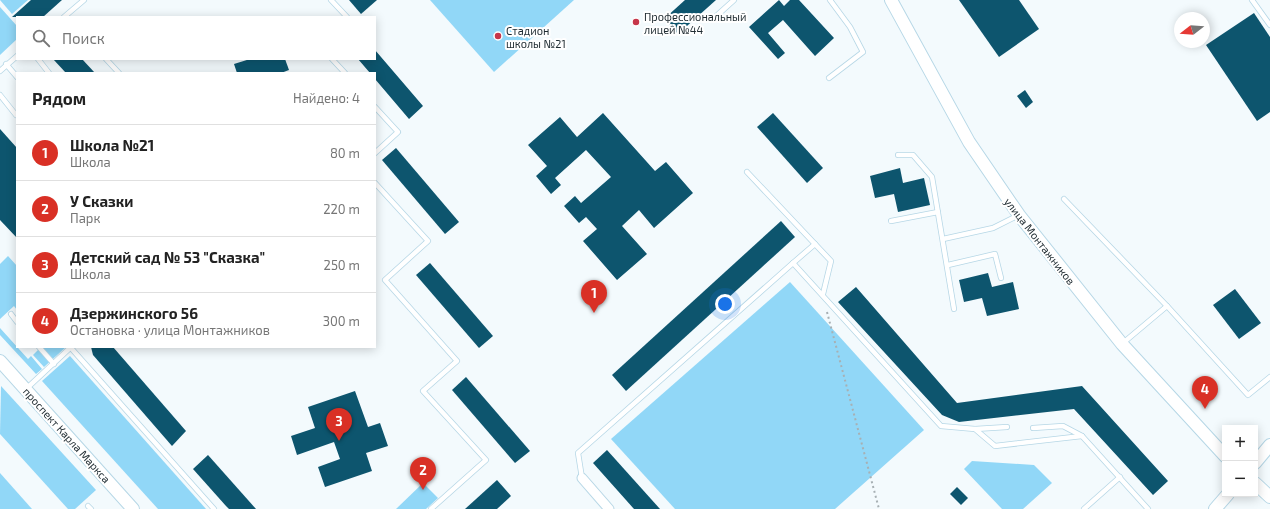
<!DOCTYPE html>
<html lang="ru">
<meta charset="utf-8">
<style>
body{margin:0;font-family:"Exo 2",sans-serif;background:#f2f2f2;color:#222}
.controls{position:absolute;right:12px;bottom:12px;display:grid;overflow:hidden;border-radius:0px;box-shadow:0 2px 10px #0003}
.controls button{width:36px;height:36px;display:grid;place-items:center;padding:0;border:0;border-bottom:1px solid #e0e0e0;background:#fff;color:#222;font:20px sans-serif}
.compass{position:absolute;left:1174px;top:12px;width:36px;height:36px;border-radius:50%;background:#fff;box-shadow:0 2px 10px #0003;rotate:253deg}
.you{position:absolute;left:725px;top:304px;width:14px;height:14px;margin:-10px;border:3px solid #fff;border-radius:50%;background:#1a73e8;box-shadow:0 0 0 6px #1a73e833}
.badge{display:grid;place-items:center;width:26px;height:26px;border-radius:50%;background:#d93025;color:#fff;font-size:13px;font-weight:700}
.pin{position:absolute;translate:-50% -33px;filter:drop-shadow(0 1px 2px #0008)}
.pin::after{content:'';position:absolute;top:21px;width:14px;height:12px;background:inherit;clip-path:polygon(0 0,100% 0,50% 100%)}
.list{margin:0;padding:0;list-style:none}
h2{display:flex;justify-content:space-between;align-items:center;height:52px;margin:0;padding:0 16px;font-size:17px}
h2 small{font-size:13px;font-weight:400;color:#767676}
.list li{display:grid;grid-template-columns:26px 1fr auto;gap:12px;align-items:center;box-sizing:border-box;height:56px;padding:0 16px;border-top:1px solid #e0e0e0}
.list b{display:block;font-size:15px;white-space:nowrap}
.list p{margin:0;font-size:13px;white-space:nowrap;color:#767676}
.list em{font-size:13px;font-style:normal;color:#767676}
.icon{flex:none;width:22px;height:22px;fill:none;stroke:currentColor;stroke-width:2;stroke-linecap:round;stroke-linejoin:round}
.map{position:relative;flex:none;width:1270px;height:509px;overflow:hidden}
.search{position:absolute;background:#fff;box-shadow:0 2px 10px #0003;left:16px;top:16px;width:360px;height:44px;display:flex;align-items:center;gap:10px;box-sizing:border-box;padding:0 14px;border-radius:0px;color:#767676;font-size:15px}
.panel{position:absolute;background:#fff;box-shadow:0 2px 10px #0003;left:16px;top:72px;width:360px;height:276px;border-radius:0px}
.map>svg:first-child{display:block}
.green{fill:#91d7f7}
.building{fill:#0d556e}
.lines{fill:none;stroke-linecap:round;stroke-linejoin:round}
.service-casing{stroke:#b6d7e6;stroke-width:6}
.minor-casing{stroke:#b6d7e6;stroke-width:11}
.tertiary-casing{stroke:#b6d7e6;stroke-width:14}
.path{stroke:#a7b0b4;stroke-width:2;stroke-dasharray:2 3;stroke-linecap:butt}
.service{stroke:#fff;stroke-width:4.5}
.minor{stroke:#fff;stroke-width:9}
.tertiary{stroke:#fff;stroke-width:12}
.poi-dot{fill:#c63549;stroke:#fff;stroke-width:1.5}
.labels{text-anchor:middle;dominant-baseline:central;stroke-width:4;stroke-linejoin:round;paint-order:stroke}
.poi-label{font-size:11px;fill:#1f2b31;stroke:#fff;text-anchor:start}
.street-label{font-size:11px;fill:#1f2b31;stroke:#fff}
</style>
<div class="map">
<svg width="1270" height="509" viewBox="0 0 1270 509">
<rect width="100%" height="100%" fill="#f3fafd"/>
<g class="green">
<polygon points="0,0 28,0 12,14"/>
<polygon points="430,0 574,0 494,72"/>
<polygon points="0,7 17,26 17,39 0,55"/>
<polygon points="8,256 17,266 17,310 14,306 0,319 0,264"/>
<polygon points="790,282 924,430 835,509 675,509 611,439"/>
<polygon points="0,328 28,359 31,356 42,369 36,374 0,335"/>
<polygon points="41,347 66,347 44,367 33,355"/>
<polygon points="70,356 206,509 158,509 42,381"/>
<polygon points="1,386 96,490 75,509 68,509 0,434"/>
<polygon points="972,461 1034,465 1052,483 1023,509 1002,509 964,469"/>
<polygon points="0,473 32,509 0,509"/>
<polygon points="423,483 438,498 426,509 396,509"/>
</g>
<g class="building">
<polygon points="31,0 62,0 43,17 12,17"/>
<polygon points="349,0 377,0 361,14"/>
<polygon points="685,0 716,0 678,34 664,19"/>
<polygon points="779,0 784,6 790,0 799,0 834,38 815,56 783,20 768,33 785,53 778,59 749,27"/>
<polygon points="959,0 1019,0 1039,29 999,57"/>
<polygon points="1254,13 1270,37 1270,112 1257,121 1206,45"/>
<polygon points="375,50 423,106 409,119 375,79 375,73 370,73 358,59 375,59"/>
<polygon points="53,59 82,59 95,73 66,73"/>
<polygon points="250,59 285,59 289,70 281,73 237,73 234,64"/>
<polygon points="1025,90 1033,102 1026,108 1017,96"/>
<polygon points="603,113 655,171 666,162 693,193 654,228 639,210 622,226 647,254 617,280 583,241 597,229 586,217 579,223 564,206 575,196 581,203 611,177 586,150 555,178 561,185 551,194 536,176 547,166 528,145 560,117 577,137"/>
<polygon points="773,113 823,168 807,183 757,127"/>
<polygon points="0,129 17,148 17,238 0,220"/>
<polygon points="396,148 459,222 445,234 382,160"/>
<polygon points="900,168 903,183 924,178 930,205 898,212 894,194 875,198 870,176"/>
<polygon points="781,221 795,237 626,391 612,375"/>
<polygon points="430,263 493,336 479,348 416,275"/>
<polygon points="988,273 992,287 1013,282 1019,309 987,316 982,298 964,302 959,280"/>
<polygon points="856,287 957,403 1082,386 1168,481 1153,495 1074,409 959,422 942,415 838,302"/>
<polygon points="1235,289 1261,323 1239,339 1213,305"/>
<polygon points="91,347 113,347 186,431 172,446 93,355"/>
<polygon points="466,377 530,451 515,463 452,390"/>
<polygon points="355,391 368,427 380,423 388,446 366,453 372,471 325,487 318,467 340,459 334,442 297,455 291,436 315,428 308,407"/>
<polygon points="607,450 660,509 634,509 593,463"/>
<polygon points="208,455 256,509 229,509 226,506 193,469"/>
<polygon points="497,480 511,496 497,509 465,509"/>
<polygon points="957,487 968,498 961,505 950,494"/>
</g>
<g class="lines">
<g class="service-casing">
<g id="service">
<polyline points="331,0 347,17"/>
<polyline points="1252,0 1270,25"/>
<polyline points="64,17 84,0"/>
<polyline points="714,18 734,0"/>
<polyline points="38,59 49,73"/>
<polyline points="106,59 119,73"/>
<polyline points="332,59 345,73"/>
<polyline points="6,64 17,77"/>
<polyline points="0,71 17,56"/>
<polyline points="829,78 863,52 850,27 830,0"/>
<polyline points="0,95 16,115"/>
<polyline points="375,107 398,132 375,153"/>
<polyline points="898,155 913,155 932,177 954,309"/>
<polyline points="747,172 831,261 823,294"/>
<polyline points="375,183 428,241 385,280 457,361 423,391 486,460 431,509"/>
<polyline points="1064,199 1167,306"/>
<polyline points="891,221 938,212"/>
<polyline points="943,239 993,228 1019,215"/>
<polyline points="793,263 815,244"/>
<polyline points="948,265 995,254 1001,278"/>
<polyline points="11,314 17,322"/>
<polyline points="1123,343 1167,306 1248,395 1270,377"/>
<polyline points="39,347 54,364"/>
<polyline points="71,348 214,509"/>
<polyline points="26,389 71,347"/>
<polyline points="1033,428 1063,426 1082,436 1148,509"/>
<polyline points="975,429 1007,427"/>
<polyline points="582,478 578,453 793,263 941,426 975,429 995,446 1082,436"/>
<polyline points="88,506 91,509"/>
<polyline points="1084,509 1120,477"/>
</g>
</g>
<g class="minor-casing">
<polyline id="minor" points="582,478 609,509"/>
</g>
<g class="tertiary-casing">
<g id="tertiary">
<polyline points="891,0 969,142 1019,215 1122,344 1225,456"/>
<polyline points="0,361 133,509"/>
<polyline points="1255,463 1270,445"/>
<polyline points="1255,483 1270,497"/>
<polyline points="1215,509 1228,494"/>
</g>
</g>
<polyline class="path" points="827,312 879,509"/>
<use href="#service" class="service"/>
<use href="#minor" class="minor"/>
<use href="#tertiary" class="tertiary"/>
</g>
<g class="poi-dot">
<circle cx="636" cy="22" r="4"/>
<circle cx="498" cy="36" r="4"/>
</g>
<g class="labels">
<g class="poi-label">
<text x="644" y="16">Профессиональный<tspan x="644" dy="13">лицей №44</tspan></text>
<text x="506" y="30">Стадион<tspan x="506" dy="13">школы №21</tspan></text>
</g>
<g class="street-label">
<text transform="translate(1040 241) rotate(52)">улица Монтажников</text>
<text transform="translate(67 435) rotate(48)">проспект Карла Маркса</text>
</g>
</g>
</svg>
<div class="controls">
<button>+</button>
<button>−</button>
</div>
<svg class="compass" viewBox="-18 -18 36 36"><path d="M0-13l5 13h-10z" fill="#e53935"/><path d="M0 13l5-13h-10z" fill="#767676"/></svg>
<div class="you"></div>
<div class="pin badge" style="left:594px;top:313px">1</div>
<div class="pin badge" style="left:423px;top:490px">2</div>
<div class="pin badge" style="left:339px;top:441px">3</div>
<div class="pin badge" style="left:1205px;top:409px">4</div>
<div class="search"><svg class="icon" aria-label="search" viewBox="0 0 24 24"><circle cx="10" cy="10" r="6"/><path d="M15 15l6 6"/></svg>Поиск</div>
<section class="panel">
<h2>Рядом<small>Найдено: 4</small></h2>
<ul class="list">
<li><span class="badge">1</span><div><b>Школа №21</b><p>Школа</p></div><em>80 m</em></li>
<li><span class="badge">2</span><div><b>У Сказки</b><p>Парк</p></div><em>220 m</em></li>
<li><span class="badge">3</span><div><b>Детский сад № 53 &quot;Сказка&quot;</b><p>Школа</p></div><em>250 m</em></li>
<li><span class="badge">4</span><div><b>Дзержинского 56</b><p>Остановка · улица Монтажников</p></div><em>300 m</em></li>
</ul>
</section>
</div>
